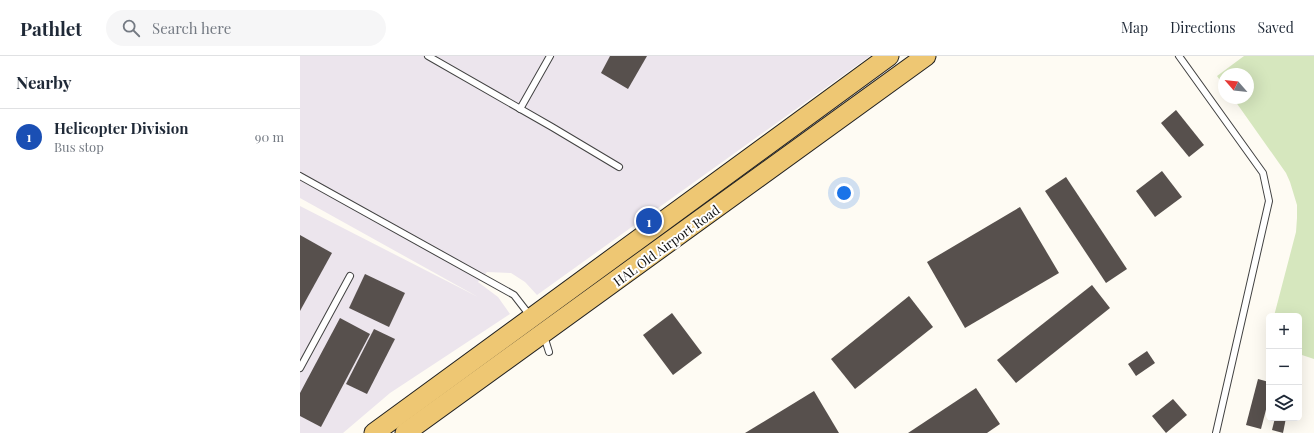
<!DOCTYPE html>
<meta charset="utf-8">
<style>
body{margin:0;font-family:"Playfair Display",serif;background:#f6f6f7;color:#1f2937}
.controls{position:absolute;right:12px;bottom:12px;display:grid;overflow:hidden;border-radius:6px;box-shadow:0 4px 16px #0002}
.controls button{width:36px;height:36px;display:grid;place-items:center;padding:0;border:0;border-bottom:1px solid #e0e1e3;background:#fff;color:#1f2937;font:20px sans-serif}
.compass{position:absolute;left:918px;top:12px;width:36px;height:36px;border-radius:50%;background:#fff;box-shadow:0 4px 16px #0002;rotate:298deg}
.you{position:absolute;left:544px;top:137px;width:14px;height:14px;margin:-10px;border:3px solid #fff;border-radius:50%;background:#1a73e8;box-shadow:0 0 0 6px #1a73e833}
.badge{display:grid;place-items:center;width:26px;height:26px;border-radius:50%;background:#b53241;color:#fff;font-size:13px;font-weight:700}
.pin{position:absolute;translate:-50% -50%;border:2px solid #fff;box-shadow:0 1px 4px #0006}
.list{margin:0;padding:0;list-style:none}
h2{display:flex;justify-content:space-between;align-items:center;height:52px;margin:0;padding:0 16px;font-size:17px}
h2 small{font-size:13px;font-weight:400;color:#747a83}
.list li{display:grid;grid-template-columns:26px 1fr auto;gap:12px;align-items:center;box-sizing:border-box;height:56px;padding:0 16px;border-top:1px solid #e0e1e3}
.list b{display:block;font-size:15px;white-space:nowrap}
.list p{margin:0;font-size:13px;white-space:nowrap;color:#747a83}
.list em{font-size:13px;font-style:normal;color:#747a83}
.icon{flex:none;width:22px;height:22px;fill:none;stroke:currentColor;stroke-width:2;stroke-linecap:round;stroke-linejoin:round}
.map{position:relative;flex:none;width:1014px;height:377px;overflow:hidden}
header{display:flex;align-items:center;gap:24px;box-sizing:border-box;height:56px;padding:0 20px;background:#fff;border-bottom:1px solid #e0e1e3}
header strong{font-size:19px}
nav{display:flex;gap:22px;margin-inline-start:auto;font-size:14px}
.search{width:280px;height:36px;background:#f6f6f7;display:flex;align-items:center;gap:10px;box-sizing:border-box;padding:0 14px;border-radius:22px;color:#747a83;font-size:15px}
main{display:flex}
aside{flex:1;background:#fff}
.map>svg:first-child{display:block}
.industrial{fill:#ece5ed}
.green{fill:#d6e7be}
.building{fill:#57504d}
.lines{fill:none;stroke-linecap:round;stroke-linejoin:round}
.service-casing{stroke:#424242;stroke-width:8}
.primary-casing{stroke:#202020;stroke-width:21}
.service{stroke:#fff;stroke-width:6}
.primary{stroke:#eec773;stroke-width:19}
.labels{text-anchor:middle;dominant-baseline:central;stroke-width:4;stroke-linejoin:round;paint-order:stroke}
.street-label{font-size:13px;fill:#0f0f0f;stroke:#fff}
</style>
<header>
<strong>Pathlet</strong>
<div class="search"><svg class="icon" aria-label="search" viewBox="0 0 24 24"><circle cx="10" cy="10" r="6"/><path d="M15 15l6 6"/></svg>Search here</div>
<nav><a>Map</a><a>Directions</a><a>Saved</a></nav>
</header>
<main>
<aside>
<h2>Nearby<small></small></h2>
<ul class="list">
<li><span class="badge" style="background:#1a4fb4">1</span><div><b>Helicopter Division</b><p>Bus stop</p></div><em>90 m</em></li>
</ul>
</aside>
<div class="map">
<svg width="1014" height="377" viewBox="0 0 1014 377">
<rect width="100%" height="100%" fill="#fefbf3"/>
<polygon class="industrial" points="0,0 570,0 237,239 225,226 211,217 187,216 178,226 198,241 210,258 90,337 43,377 0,377 0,150 178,241 0,142"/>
<polygon class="green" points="944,0 1014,0 1014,303 999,298 999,260 974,260 996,176 997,162 997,149 990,126 986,117 933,42 948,42 948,18 924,18 924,30 917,20"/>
<g class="building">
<polygon points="310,0 347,0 328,33 301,17"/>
<polygon points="876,54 904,89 889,101 861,67"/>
<polygon points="862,115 882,141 855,161 836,135"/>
<polygon points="766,121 827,213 806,227 745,135"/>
<polygon points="720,151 759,217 665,272 627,206"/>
<polygon points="0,179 32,197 0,255"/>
<polygon points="65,218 105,237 89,271 49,252"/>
<polygon points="792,229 810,252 716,327 697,304"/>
<polygon points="609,240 633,271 555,333 531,303"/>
<polygon points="372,257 402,297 373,319 343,279"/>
<polygon points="40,262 70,278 21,371 0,360 0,337"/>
<polygon points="74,273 95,283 67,338 46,328"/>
<polygon points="847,295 855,307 836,320 828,308"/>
<polygon points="958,323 969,326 969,342 961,373 946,369"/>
<polygon points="676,332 700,368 687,377 608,377"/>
<polygon points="514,335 539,377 445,377"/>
<polygon points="873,343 887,359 866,377 852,360"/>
<polygon points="975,362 986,362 983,377 972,374"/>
</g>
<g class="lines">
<g class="service-casing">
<g id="service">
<polyline points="128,0 252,71 319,111"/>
<polyline points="879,0 963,117 969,145 916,377"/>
<polyline points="220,53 250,0"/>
<polyline points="0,120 214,239 231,261"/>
<polyline points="244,280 249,296"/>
<polyline points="0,312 50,220"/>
</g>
</g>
<g class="primary-casing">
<g id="primary">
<path d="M74,377C246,252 417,125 589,0"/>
<polyline points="105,377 626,0"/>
</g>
</g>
<use href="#service" class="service"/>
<use href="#primary" class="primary"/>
</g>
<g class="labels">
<g class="street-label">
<text transform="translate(366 189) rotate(-36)">HAL Old Airport Road</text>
</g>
</g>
</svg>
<div class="controls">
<button>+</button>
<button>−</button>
<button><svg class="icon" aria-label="layers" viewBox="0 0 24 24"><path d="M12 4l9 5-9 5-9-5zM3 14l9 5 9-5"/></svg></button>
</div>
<svg class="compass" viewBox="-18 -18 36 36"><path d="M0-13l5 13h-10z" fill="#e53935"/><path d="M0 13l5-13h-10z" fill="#747a83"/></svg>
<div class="you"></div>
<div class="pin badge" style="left:349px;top:165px;background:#1a4fb4">1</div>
</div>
</main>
